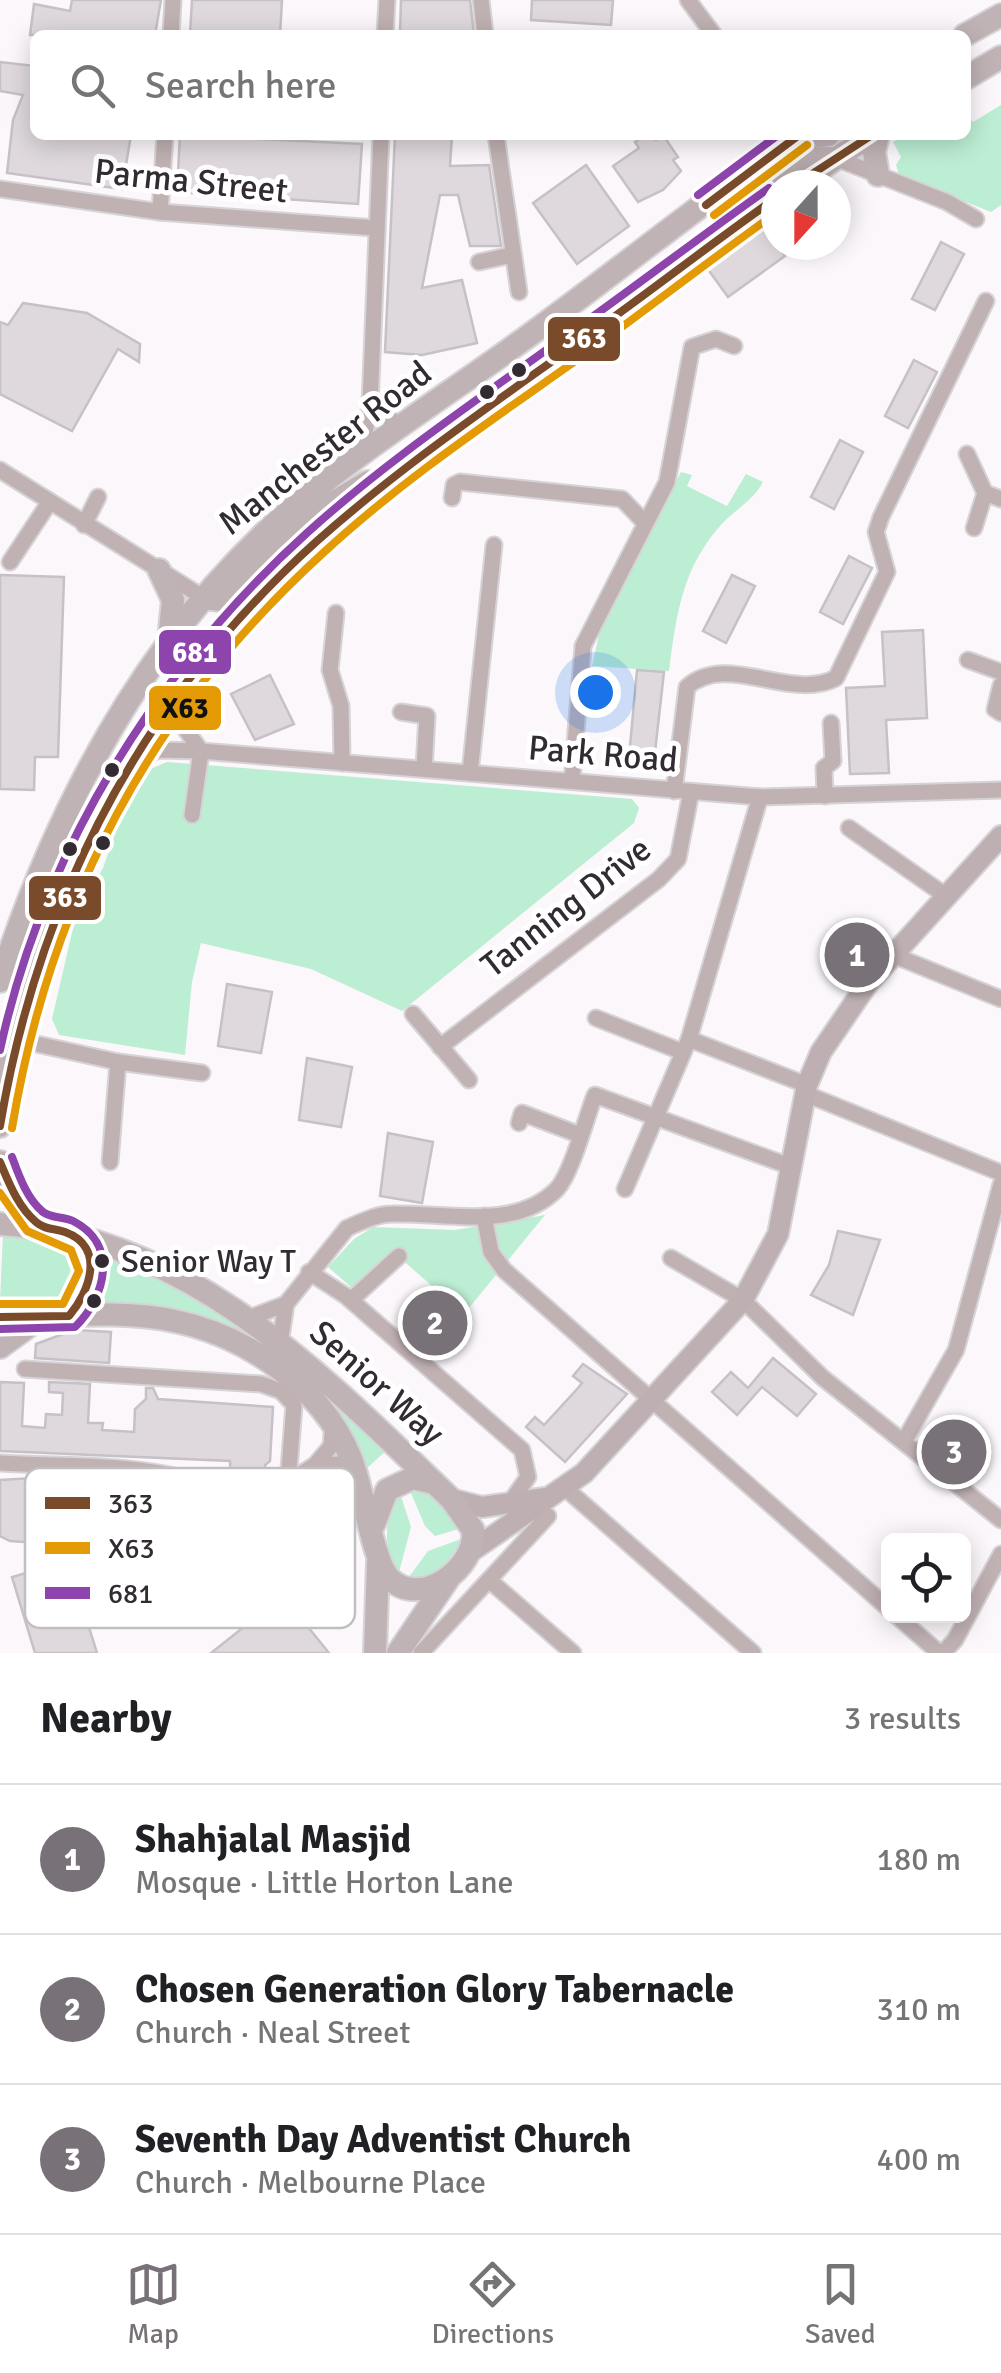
<!DOCTYPE html>
<meta charset="utf-8">
<style>
body{margin:0;font-family:Signika,sans-serif;background:#f2f2f2;color:#202124}
.controls{position:absolute;right:30px;bottom:30px;display:grid;overflow:hidden;border-radius:15px;box-shadow:0 5px 25px #0003}
.controls button{width:90px;height:90px;display:grid;place-items:center;padding:0;border:0;border-bottom:2px solid #e0e0e0;background:#fff;color:#202124;font:50px sans-serif}
.compass{position:absolute;left:761px;top:170px;width:90px;height:90px;border-radius:50%;background:#fff;box-shadow:0 5px 25px #0003;rotate:201deg}
.you{position:absolute;left:595px;top:692px;width:35px;height:35px;margin:-25px;border:8px solid #fff;border-radius:50%;background:#1a73e8;box-shadow:0 0 0 15px #1a73e833}
.badge{display:grid;place-items:center;width:65px;height:65px;border-radius:50%;background:#787278;color:#fff;font-size:32px;font-weight:700}
.pin{position:absolute;translate:-50% -50%;border:5px solid #fff;box-shadow:0 2px 10px #0006}
.list{margin:0;padding:0;list-style:none}
h2{display:flex;justify-content:space-between;align-items:center;height:130px;margin:0;padding:0 40px;font-size:42px}
h2 small{font-size:32px;font-weight:400;color:#757577}
.list li{display:grid;grid-template-columns:65px 1fr auto;gap:30px;align-items:center;box-sizing:border-box;height:150px;padding:0 40px;border-top:2px solid #e0e0e0}
.list b{display:block;font-size:38px;white-space:nowrap}
.list p{margin:0;font-size:32px;white-space:nowrap;color:#757577}
.list em{font-size:32px;font-style:normal;color:#757577}
.icon{flex:none;width:55px;height:55px;fill:none;stroke:currentColor;stroke-width:2;stroke-linecap:round;stroke-linejoin:round}
.map{position:relative;flex:none;width:1001px;height:1653px;overflow:hidden}
.search{position:absolute;background:#fff;box-shadow:0 5px 25px #0003;left:30px;right:30px;top:30px;height:110px;display:flex;align-items:center;gap:25px;box-sizing:border-box;padding:0 35px;border-radius:15px;color:#757577;font-size:38px}
.sheet{height:580px;background:#fff}
nav{display:flex;justify-content:space-around;align-items:center;box-sizing:border-box;height:140px;border-top:2px solid #e0e0e0;background:#fff;font-size:28px;color:#757577}
nav a{display:grid;justify-items:center;gap:5px}
nav .on{color:#787278}
.map>svg:first-child{display:block}
.green{fill:#bceed3}
.building{fill:#dfd9de;stroke:#c6c1c6;stroke-width:2.5}
.lines{fill:none;stroke-linecap:round;stroke-linejoin:round}
.street-casing{stroke:#d6d3d6;stroke-width:19}
.secondary-casing{stroke:#d6d3d6;stroke-width:24}
.primary-casing{stroke:#d6d3d6;stroke-width:26}
.street{stroke:#c0b1b3;stroke-width:15}
.secondary{stroke:#beb0b2;stroke-width:20}
.primary{stroke:#c0b3b5;stroke-width:22}
.bus-1-casing{stroke:#fff;stroke-width:15}
.bus-2-casing{stroke:#fff;stroke-width:15}
.bus-3-casing{stroke:#fff;stroke-width:15}
.bus-1{stroke:#7a4b2a;stroke-width:8}
.bus-2{stroke:#e39a05;stroke-width:8}
.bus-3{stroke:#8e44ad;stroke-width:8}
.bus-dot{fill:#322b32;stroke:#fff;stroke-width:4}
.labels{text-anchor:middle;dominant-baseline:central;stroke-width:10;stroke-linejoin:round;paint-order:stroke}
.bus-label{font-size:32px;fill:#322b32;stroke:#fff;text-anchor:start}
.street-label{font-size:35px;fill:#322b32;stroke:#fff}
.key{fill:#fff;stroke:#c2bfc2;stroke-width:2.5}
.key-label{font-size:28px;fill:#322b32}
.line-badge{stroke:#fff;stroke-width:4}
.badge-label{font-size:28px;text-anchor:middle;font-weight:bold;fill:#fff}
.pale-badge-label{font-size:28px;text-anchor:middle;font-weight:bold;fill:#111}
</style>
<div class="map">
<svg width="1001" height="1653" viewBox="0 0 1001 1653">
<rect width="100%" height="100%" fill="#fbf7fb"/>
<g class="green">
<polygon points="1001,105 1001,205 991,212 899,175 896,165 901,157 893,142 904,135 966,135 966,114 973,122"/>
<path d="M681,472L692,475L687,486L727,506L746,474L763,482C753,501 734,510 720,526C682,569 676,616 669,671L592,666L601,626Z"/>
<polygon points="167,762 632,799 639,808 634,823 402,1011 311,969 201,943 192,982 185,1055 59,1035 52,1019 77,911 103,868 125,806 148,770"/>
<polygon points="545,1215 464,1314 399,1257 358,1293 328,1267 354,1239 373,1227 455,1230"/>
<polygon points="3,1234 58,1240 72,1249 80,1276 64,1304 0,1301"/>
<path d="M101,1250L233,1316L269,1350C198,1313 171,1311 93,1304L105,1283Z"/>
<polygon points="331,1400 387,1450 367,1468 330,1403"/>
<polygon points="408,1486 430,1490 462,1528 435,1536 425,1526"/>
<path d="M399,1490L411,1527L398,1576C382,1542 384,1524 399,1490Z"/>
<polygon points="464,1538 438,1575 406,1581 428,1551"/>
</g>
<g class="building">
<polygon points="72,0 161,0 155,35 30,35 34,4 70,11"/>
<polygon points="192,0 282,0 280,35 190,35"/>
<polygon points="401,0 470,0 474,35 400,35"/>
<polygon points="532,0 613,0 611,25 531,20"/>
<polygon points="0,62 35,66 35,135 131,135 122,189 7,173 13,120 23,95 0,91"/>
<polygon points="180,135 362,144 358,204 177,192"/>
<polygon points="395,135 452,135 450,166 489,165 501,246 470,246 458,195 440,195 422,288 462,280 477,343 422,355 385,352"/>
<polygon points="645,135 656,140 663,135 678,157 673,160 681,171 663,190 638,202 613,166 639,148 635,142"/>
<polygon points="586,165 629,226 577,264 533,203"/>
<polygon points="764,227 785,256 728,297 707,268"/>
<polygon points="941,242 964,254 935,310 912,299"/>
<polygon points="23,303 87,313 140,344 139,362 118,349 72,431 0,394 0,322 8,325"/>
<polygon points="914,360 937,372 908,428 885,416"/>
<polygon points="840,440 863,452 834,509 811,497"/>
<polygon points="849,556 872,568 843,624 820,612"/>
<polygon points="0,575 64,577 58,757 35,757 34,790 0,789"/>
<polygon points="732,575 755,586 726,643 703,631"/>
<polygon points="923,630 927,718 886,720 889,773 850,774 846,688 885,686 882,632"/>
<polygon points="637,670 664,672 653,770 628,768"/>
<polygon points="270,675 294,724 255,740 231,694"/>
<polygon points="853,938 874,956 861,971 840,952"/>
<polygon points="227,984 272,992 261,1053 218,1046"/>
<polygon points="307,1058 352,1067 341,1127 299,1120"/>
<polygon points="388,1133 433,1142 422,1203 380,1196"/>
<polygon points="838,1231 880,1240 853,1315 811,1295 829,1265"/>
<polygon points="440,1301 456,1317 431,1344 414,1329"/>
<polygon points="74,1330 111,1332 109,1363 35,1358 36,1344"/>
<polygon points="773,1358 816,1394 797,1416 762,1387 737,1415 712,1392 731,1372 748,1388"/>
<polygon points="583,1364 627,1394 565,1462 526,1427 535,1417 544,1425 578,1388 582,1383 573,1376"/>
<polygon points="0,1382 24,1383 22,1426 45,1428 46,1414 62,1415 63,1393 49,1392 49,1382 90,1384 88,1423 103,1423 102,1430 134,1432 135,1409 146,1399 146,1388 153,1388 158,1399 273,1407 270,1461 265,1465 268,1485 265,1489 231,1485 230,1461 0,1451"/>
<polygon points="33,1478 33,1514 107,1518 106,1548 10,1541 0,1536 0,1480"/>
<polygon points="80,1557 88,1588 78,1592 97,1653 35,1653 12,1577"/>
<polygon points="283,1596 329,1653 211,1653"/>
</g>
<g class="lines">
<g class="street-casing">
<g id="street">
<polyline points="481,0 485,35"/>
<polyline points="688,0 714,35"/>
<polyline points="171,35 173,0"/>
<polyline points="385,35 387,0"/>
<polyline points="496,135 519,292"/>
<polyline points="833,157 947,202 976,219"/>
<polyline points="0,189 160,212 376,228"/>
<polyline points="160,212 165,135"/>
<polyline points="479,262 511,255"/>
<polyline points="370,405 381,135"/>
<polyline points="361,454 370,405 403,428"/>
<polyline points="967,454 985,493 1001,499"/>
<polyline points="0,470 204,598"/>
<polyline points="452,498 454,485 460,482 622,499 645,523"/>
<polyline points="84,525 98,497"/>
<polyline points="974,528 985,493"/>
<polyline points="10,562 49,503"/>
<polyline points="336,613 330,670 341,706 342,763"/>
<polyline points="968,660 1001,672"/>
<polyline points="1001,685 995,709 1001,713"/>
<polyline points="401,712 427,716 424,769"/>
<polyline points="132,760 159,750 201,751 181,723 180,694"/>
<polyline points="470,773 494,545"/>
<polyline points="572,781 583,646 667,482 692,347 716,339 734,346"/>
<path d="M674,791L687,687C727,651 790,702 836,678L887,572L876,532L881,517L986,301"/>
<polyline points="825,796 824,768 833,761 831,723"/>
<polyline points="192,815 201,751 760,797 1001,790"/>
<polyline points="849,828 946,896"/>
<polyline points="893,955 1001,999"/>
<polyline points="413,1014 469,1080"/>
<polyline points="596,1018 680,1051"/>
<polyline points="14,1039 118,1062 202,1073"/>
<polyline points="689,1039 807,1085"/>
<polyline points="440,1047 659,879 678,859 691,792"/>
<polyline points="806,1094 1001,1173"/>
<polyline points="519,1123 522,1113 580,1135"/>
<polyline points="110,1162 118,1062"/>
<polyline points="625,1189 689,1039 760,797"/>
<polyline points="484,1216 491,1252 504,1270 888,1608"/>
<polyline points="671,1258 743,1300 823,1378 1001,1520"/>
<polyline points="309,1272 346,1296 522,1450 528,1477 509,1504"/>
<polyline points="351,1300 399,1256"/>
<path d="M286,1304L347,1228C361,1222 377,1214 392,1214C444,1212 515,1232 557,1189C572,1173 586,1117 595,1095L792,1167"/>
<polyline points="249,1318 286,1304 280,1343"/>
<polyline points="25,1369 261,1384 281,1391 294,1405 288,1482"/>
<polyline points="333,1424 331,1446 315,1465 340,1464 358,1473"/>
<polyline points="904,1441 956,1350 1001,1184"/>
<path d="M0,1463C84,1469 200,1456 263,1523C286,1547 304,1576 326,1601"/>
<polyline points="564,1487 753,1653"/>
<polyline points="261,1521 288,1482 315,1465"/>
<polyline points="489,1580 573,1653"/>
<polyline points="282,1585 297,1569"/>
<polyline points="897,1616 939,1653"/>
<polyline points="421,1653 548,1516"/>
<polyline points="943,1653 955,1640 1001,1554"/>
</g>
</g>
<g class="secondary-casing">
<g id="secondary">
<polyline points="451,1499 482,1507 545,1498"/>
<polyline points="470,1552 584,1473 743,1300 778,1234 807,1085 821,1052 868,983 1001,836"/>
</g>
</g>
<g class="primary-casing">
<g id="primary">
<polyline points="965,35 1001,15"/>
<polyline points="966,78 1001,57"/>
<polyline points="878,135 874,152 878,175"/>
<polyline points="792,140 828,135"/>
<polyline points="760,183 798,159 834,158"/>
<polyline points="795,185 872,135"/>
<polyline points="159,570 173,600 169,640"/>
<polyline points="204,598 221,600 232,593 309,517 368,482"/>
<path d="M0,981C55,812 138,652 269,529C343,460 448,395 531,334C620,269 707,198 799,135"/>
<path d="M0,1126C24,919 133,719 281,575C369,488 473,417 574,346C642,297 708,246 776,198"/>
<polyline points="0,1162 15,1198 43,1227"/>
<path d="M0,1224C188,1235 323,1376 451,1499L473,1530C477,1568 420,1610 389,1578C372,1559 363,1486 350,1456C321,1387 247,1336 175,1321C120,1309 56,1317 0,1317"/>
<path d="M69,1316C95,1289 103,1260 69,1234"/>
<polyline points="0,1347 41,1317"/>
<polyline points="374,1524 387,1490 413,1478 434,1483"/>
<polyline points="375,1653 378,1562"/>
<polyline points="398,1653 448,1579"/>
</g>
</g>
<use href="#street" class="street"/>
<use href="#secondary" class="secondary"/>
<use href="#primary" class="primary"/>
<g class="bus-1-casing">
<g id="bus-1">
<polyline points="795,185 872,135"/>
<polyline points="706,205 799,135"/>
<path d="M0,1126C39,895 141,699 317,541C398,469 487,408 575,345C643,297 708,246 776,198"/>
<path d="M0,1162C9,1183 18,1207 36,1222C45,1230 54,1228 65,1232C106,1247 90,1291 69,1316L0,1317"/>
</g>
</g>
<g class="bus-2-casing">
<g id="bus-2">
<polyline points="714,215 807,145"/>
<path d="M12,1128C50,900 150,711 322,554C402,480 492,420 581,357C646,310 710,260 776,213"/>
<polyline points="0,1193 27,1231 71,1250 79,1271 63,1304 0,1304"/>
</g>
</g>
<g class="bus-3-casing">
<g id="bus-3">
<polyline points="698,195 778,135"/>
<path d="M0,1050C43,851 157,668 308,532C389,459 479,399 567,335C635,287 701,236 769,188"/>
<path d="M0,1329L75,1327C106,1297 119,1244 73,1221C63,1216 52,1219 43,1212C27,1199 19,1176 12,1157"/>
</g>
</g>
<use href="#bus-1" class="bus-1"/>
<use href="#bus-2" class="bus-2"/>
<use href="#bus-3" class="bus-3"/>
</g>
<g class="bus-dot">
<circle cx="519" cy="370" r="9"/>
<circle cx="487" cy="392" r="9"/>
<circle cx="112" cy="770" r="9"/>
<circle cx="103" cy="843" r="9"/>
<circle cx="70" cy="849" r="9"/>
<circle cx="102" cy="1261" r="9"/>
<circle cx="94" cy="1301" r="9"/>
</g>
<g class="labels">
<g class="bus-label">
<text x="121" y="1261">Senior Way T</text>
</g>
<g class="street-label">
<text transform="translate(191 181) rotate(6)">Parma Street</text>
<text transform="translate(325 448) rotate(-38)">Manchester Road</text>
<text transform="translate(603 754) rotate(5)">Park Road</text>
<text transform="translate(566 907) rotate(-38)">Tanning Drive</text>
<text transform="translate(377 1383) rotate(42)">Senior Way</text>
</g>
</g>
<rect x="25" y="1468" width="330" height="160" rx="15" class="key"/>
<rect x="45" y="1497" width="45" height="12" fill="#7a4b2a"/>
<rect x="45" y="1542" width="45" height="12" fill="#e39a05"/>
<rect x="45" y="1587" width="45" height="12" fill="#8e44ad"/>
<g class="key-label">
<text x="108" y="1513">363</text>
<text x="108" y="1558">X63</text>
<text x="108" y="1603">681</text>
</g>
<g class="line-badge">
<rect x="546" y="315" width="76" height="48" rx="10" fill="#7a4b2a"/>
<rect x="157" y="628" width="76" height="48" rx="10" fill="#8e44ad"/>
<rect x="147" y="684" width="76" height="48" rx="10" fill="#e39a05"/>
<rect x="27" y="874" width="76" height="48" rx="10" fill="#7a4b2a"/>
</g>
<g class="badge-label">
<text x="584" y="348">363</text>
<text x="195" y="662">681</text>
<text x="65" y="907">363</text>
</g>
<g class="pale-badge-label">
<text x="185" y="718">X63</text>
</g>
</svg>
<div class="controls">
<button><svg class="icon" aria-label="locate" viewBox="0 0 24 24"><circle cx="12" cy="12" r="6"/><path d="M12 2v4M12 18v4M2 12h4M18 12h4"/></svg></button>
</div>
<svg class="compass" viewBox="-18 -18 36 36"><path d="M0-13l5 13h-10z" fill="#e53935"/><path d="M0 13l5-13h-10z" fill="#757577"/></svg>
<div class="you"></div>
<div class="pin badge" style="left:857px;top:955px">1</div>
<div class="pin badge" style="left:435px;top:1323px">2</div>
<div class="pin badge" style="left:954px;top:1452px">3</div>
<div class="search"><svg class="icon" aria-label="search" viewBox="0 0 24 24"><circle cx="10" cy="10" r="6"/><path d="M15 15l6 6"/></svg>Search here</div>
</div>
<section class="sheet">
<h2>Nearby<small>3 results</small></h2>
<ul class="list">
<li><span class="badge">1</span><div><b>Shahjalal Masjid</b><p>Mosque · Little Horton Lane</p></div><em>180 m</em></li>
<li><span class="badge">2</span><div><b>Chosen Generation Glory Tabernacle</b><p>Church · Neal Street</p></div><em>310 m</em></li>
<li><span class="badge">3</span><div><b>Seventh Day Adventist Church</b><p>Church · Melbourne Place</p></div><em>400 m</em></li>
</ul>
</section>
<nav>
<a class="on"><svg class="icon" aria-label="map" viewBox="0 0 24 24"><path d="M3 6l6-2 6 2 6-2v14l-6 2-6-2-6 2zM9 4v14M15 6v14"/></svg>Map</a>
<a><svg class="icon" aria-label="directions" viewBox="0 0 24 24"><path d="M12 3l9 9-9 9-9-9zM9 14v-3h6M13 9l2 2-2 2"/></svg>Directions</a>
<a><svg class="icon" aria-label="saved" viewBox="0 0 24 24"><path d="M7 4h10v16l-5-4-5 4z"/></svg>Saved</a>
</nav>
